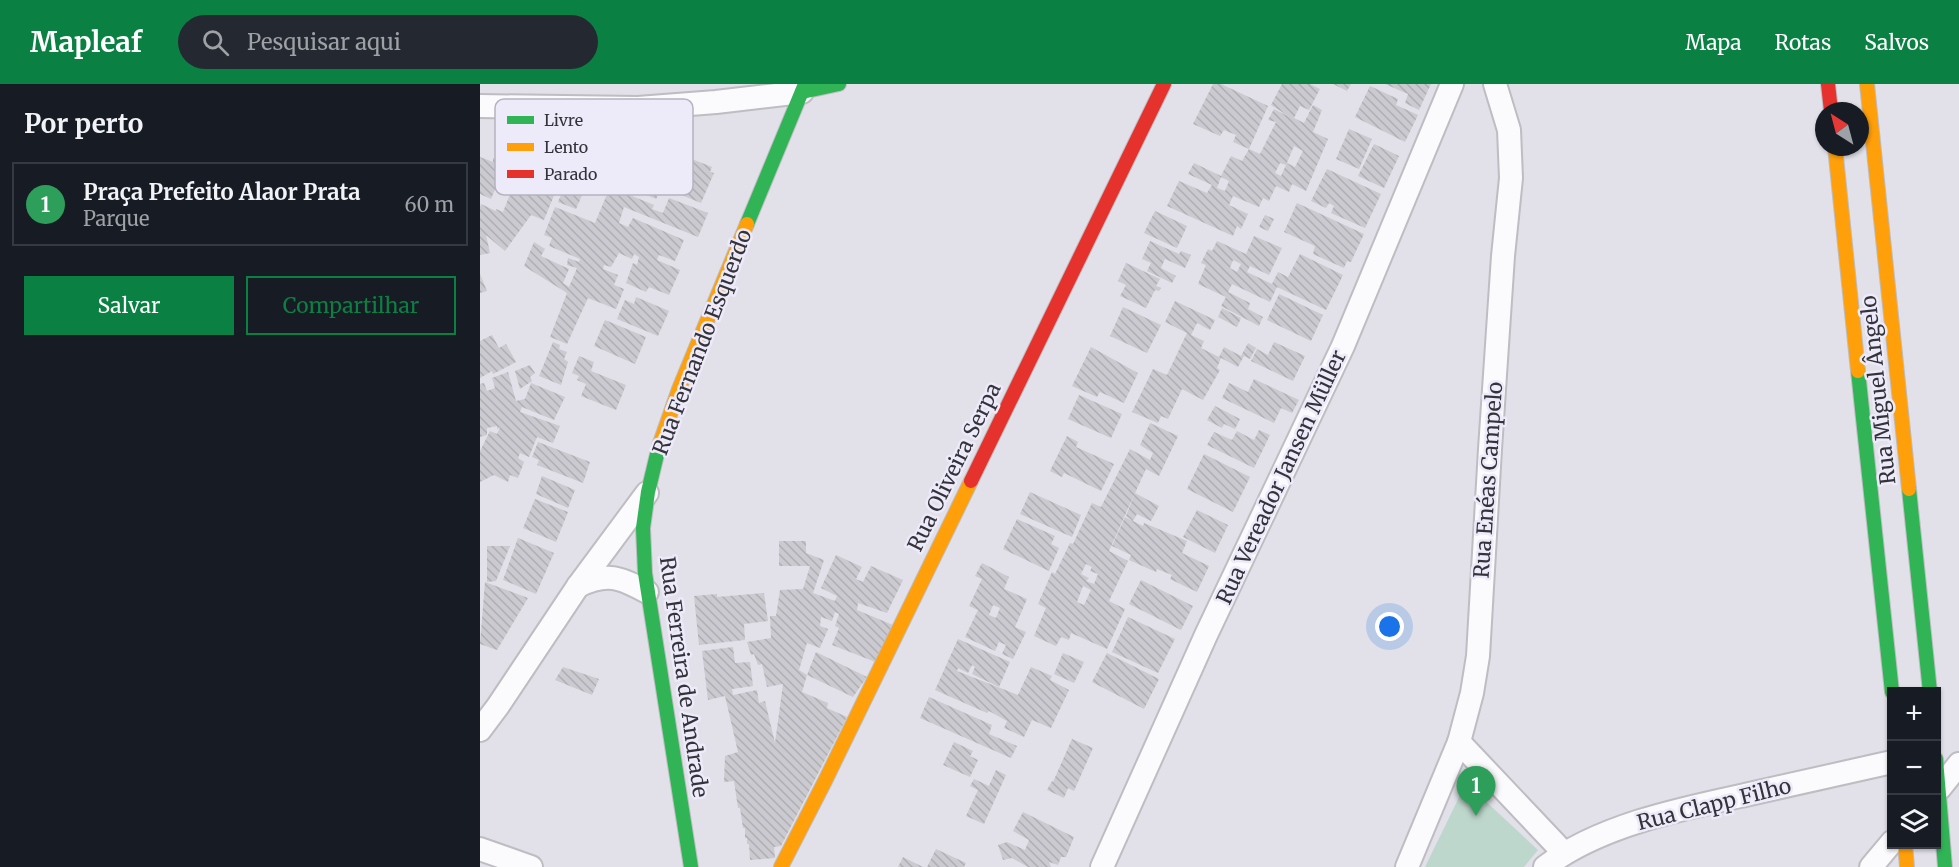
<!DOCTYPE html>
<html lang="pt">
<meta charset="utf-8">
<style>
body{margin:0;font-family:Merriweather,serif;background:#242831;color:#f1f3f6}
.controls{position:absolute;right:18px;bottom:18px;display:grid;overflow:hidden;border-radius:0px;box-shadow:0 2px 4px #0004}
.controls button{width:54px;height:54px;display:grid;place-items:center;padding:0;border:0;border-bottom:2px solid #363941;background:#171b24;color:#f1f3f6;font:30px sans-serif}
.compass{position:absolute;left:1335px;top:18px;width:54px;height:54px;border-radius:50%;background:#171b24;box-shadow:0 2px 4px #0004;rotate:324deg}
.you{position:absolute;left:910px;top:543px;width:21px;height:21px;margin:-15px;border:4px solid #fff;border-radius:50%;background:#1a73e8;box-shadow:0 0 0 9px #1a73e833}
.badge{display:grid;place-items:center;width:39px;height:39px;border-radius:50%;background:#0b8043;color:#fff;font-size:20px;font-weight:700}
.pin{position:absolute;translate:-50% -50px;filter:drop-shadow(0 2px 3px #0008)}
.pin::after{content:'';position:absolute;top:32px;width:21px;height:18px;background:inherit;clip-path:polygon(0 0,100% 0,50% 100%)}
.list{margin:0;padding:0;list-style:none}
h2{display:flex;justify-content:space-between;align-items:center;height:78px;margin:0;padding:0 24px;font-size:26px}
h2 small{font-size:20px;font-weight:400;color:#9ea1a6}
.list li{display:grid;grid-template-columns:39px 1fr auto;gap:18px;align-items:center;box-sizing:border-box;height:84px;margin:0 12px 12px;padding:0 12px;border:2px solid #363941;border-radius:0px}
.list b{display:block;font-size:22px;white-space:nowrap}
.list p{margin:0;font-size:20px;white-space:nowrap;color:#9ea1a6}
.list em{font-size:20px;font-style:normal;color:#9ea1a6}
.actions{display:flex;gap:12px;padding:18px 24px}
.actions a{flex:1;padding:14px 0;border:2px solid #0b8043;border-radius:0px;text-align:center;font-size:21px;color:#0b8043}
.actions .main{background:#0b8043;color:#fff}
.icon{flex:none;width:33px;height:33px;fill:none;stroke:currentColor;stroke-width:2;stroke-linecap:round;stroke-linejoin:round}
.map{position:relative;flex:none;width:1479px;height:783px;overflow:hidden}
header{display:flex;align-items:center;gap:36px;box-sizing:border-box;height:84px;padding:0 30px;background:#0b8043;color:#fff}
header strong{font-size:28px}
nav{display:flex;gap:33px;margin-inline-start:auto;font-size:21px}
.search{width:420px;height:54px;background:#242831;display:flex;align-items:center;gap:15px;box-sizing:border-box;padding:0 21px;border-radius:33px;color:#9ea1a6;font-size:22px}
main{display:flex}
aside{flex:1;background:#171b24}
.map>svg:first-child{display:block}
.green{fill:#bed7cc}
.building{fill:url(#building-back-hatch);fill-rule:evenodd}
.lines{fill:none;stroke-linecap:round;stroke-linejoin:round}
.street-casing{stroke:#bdbdc2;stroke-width:26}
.fast-casing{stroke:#bdbdc2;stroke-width:16}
.slow-casing{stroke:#bdbdc2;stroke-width:16}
.jam-casing{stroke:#bdbdc2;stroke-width:16}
.street{stroke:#fbfafc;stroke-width:22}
.fast{stroke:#30b455;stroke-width:14}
.slow{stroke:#ff9f0a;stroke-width:14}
.jam{stroke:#e5322d;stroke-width:14}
.labels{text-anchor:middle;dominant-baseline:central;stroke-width:5;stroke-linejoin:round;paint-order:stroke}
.street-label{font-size:21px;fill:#343339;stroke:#edeaf9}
.key{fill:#edeaf9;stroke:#b6b3bf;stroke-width:1.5}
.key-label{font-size:16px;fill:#343339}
</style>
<header>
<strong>Mapleaf</strong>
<div class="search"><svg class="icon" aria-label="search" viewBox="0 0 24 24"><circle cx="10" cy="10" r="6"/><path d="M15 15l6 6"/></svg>Pesquisar aqui</div>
<nav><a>Mapa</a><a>Rotas</a><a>Salvos</a></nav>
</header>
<main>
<aside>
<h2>Por perto<small></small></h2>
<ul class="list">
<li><span class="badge" style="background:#2e9e5b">1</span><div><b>Praça Prefeito Alaor Prata</b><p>Parque</p></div><em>60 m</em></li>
</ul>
<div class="actions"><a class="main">Salvar</a><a>Compartilhar</a></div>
</aside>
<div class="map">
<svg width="1479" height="783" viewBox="0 0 1479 783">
<defs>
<pattern id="building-back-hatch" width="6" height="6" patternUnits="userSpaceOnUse" patternTransform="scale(1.5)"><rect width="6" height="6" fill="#cbcad0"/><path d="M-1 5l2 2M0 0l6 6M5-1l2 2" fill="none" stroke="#afaeb3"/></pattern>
</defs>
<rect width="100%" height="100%" fill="#e2e0e8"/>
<polygon class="green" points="986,699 1058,766 1044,783 945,783"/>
<g class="building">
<path d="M733,0H741L788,22L769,65L780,70L796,38L788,36L794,25L810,33L791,21L802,0H830L840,5L829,26L820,22L814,34L824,39L833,21L842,26L833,48L848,55L826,107L812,100L809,108L796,102L789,117L783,114L779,123L753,112L749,121L768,130L761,145L757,142L753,152L687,122L699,97L727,109L732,101L708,90L714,79L741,92L751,72L762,77L769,65L753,58L756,51L744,46L740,52L713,40ZM814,62L823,67L815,83L807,79L801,92L795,89L800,79L806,81ZM741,93L749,97L745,107L737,104Z"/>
<polygon points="853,0 871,0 867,7"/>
<polygon points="905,0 951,0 939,26 925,19 928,10"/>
<polygon points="890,2 918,15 916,21 938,31 925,58 875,33"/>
<polygon points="869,45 892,55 879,85 856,75"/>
<polygon points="894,60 919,72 904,104 878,92"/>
<polygon points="179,62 232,83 230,88 234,89 221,119 182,103 176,115 133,97 138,84 165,96"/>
<polygon points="0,73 13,78 13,74 26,79 11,115 0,110"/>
<polygon points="40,85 79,99 64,136 51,131 25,167 6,151 10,169 0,171 0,123 1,120 16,127 16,125 23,128"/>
<polygon points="847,85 901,110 885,144 851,129 854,122 849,119 846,124 831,117"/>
<polygon points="86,99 104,107 96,125 78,118"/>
<polygon points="130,103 174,121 172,125 183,129 189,114 228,129 218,153 144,123 139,139 148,143 153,134 204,156 195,177 179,171 177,176 200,186 189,211 169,203 166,208 146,199 153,179 157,181 159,173 154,170 152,175 139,169 131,183 124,181 123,185 138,191 134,201 144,205 136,225 108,214 87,260 70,253 87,209 44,182 54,158 65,165 61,172 89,185 83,199 89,203 97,184 87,181 88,174 99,178 100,175 69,162 72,154 64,151 75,123 115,139"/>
<polygon points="817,119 884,150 871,178 867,177 864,184 833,170 835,162 804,148"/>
<polygon points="675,127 707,142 697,164 664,149"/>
<polygon points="785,131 794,135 788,147 779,143"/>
<path d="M774,152L802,164L789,191L770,182L767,188L792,200L798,188L808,193L820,170L863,191L846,226L797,203L790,218L752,200L748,208L770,219L768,225L783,233L779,242L741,222L746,213L718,200L726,181L721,179L728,165L732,167L737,157L766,170ZM753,176L761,180L757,188L750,184Z"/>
<polygon points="670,157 699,170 701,167 711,171 705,184 685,175 681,184 696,192 692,199 667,187 671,179 662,175"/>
<polygon points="646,179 680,195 676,202 681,204 679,207 675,206 666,224 640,212 646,201 638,197"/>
<polygon points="0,190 7,207 0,209"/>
<polygon points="799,210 843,231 831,257 787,236"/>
<polygon points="156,213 189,227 178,252 137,235 145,216 154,220"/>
<polygon points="695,217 735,236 730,246 717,239 711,251 724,257 721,264 739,273 744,263 761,272 768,259 776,264 770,275 764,272 758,283 741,274 737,284 740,286 723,316 702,305 688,335 681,332 678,339 652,328 673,285 687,291 707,249 685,238"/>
<polygon points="643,223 681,241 667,269 630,252"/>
<polygon points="742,224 761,234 757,243 738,233"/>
<polygon points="125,236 166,253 155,280 114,262"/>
<polygon points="12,251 19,264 26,260 36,278 13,290 12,287 0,294 0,257"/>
<polygon points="73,258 80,261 79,265 87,268 84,275 88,278 81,301 59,292"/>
<polygon points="794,258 825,272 813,297 771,277 777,265 788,271"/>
<polygon points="611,263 658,289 644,319 620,308 617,313 592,302"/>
<polygon points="99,272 114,278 111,287 146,301 136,326 101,312 106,300 97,296 99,292 92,289"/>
<polygon points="50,281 55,289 50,293 52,297 40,305 35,287"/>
<polygon points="28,288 36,317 45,315 51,299 85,313 74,336 42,323 40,328 80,342 73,359 57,353 49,373 40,369 38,374 44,378 38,394 30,391 28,398 14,391 0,398 0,367 10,347 17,350 20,343 17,345 17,342 7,344 7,351 0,353 0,300 4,299 7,307 15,304 12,294"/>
<polygon points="774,295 819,316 812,329 801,324 794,339 742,314 749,299 768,308"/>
<polygon points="599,311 642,330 631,354 588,335"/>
<polygon points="735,322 760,335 755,345 744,340 742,344 727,336"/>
<path d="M670,339L698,352L679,392L666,385L655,409L679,422L671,437L657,430L653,437L646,432L655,409L629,467L648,477L629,517L645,525L627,565L591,549L589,556L581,553L576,562L554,552L566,524L558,520L572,488L575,490L590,459L593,460L612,419L621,423L650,365L670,376L673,369L660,361ZM606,480L612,483L610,487L618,490L614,500L606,497L609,494L601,490ZM603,502L611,506L604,521L597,518Z"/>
<polygon points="779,346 790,351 774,384 727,361 734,348 752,356 757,347 774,356"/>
<polygon points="587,352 598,358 596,363 634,380 621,407 584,389 582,393 570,387"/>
<polygon points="58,358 110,378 103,399 57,381 59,376 52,373"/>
<polygon points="724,370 770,393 753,428 707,405"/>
<polygon points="62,392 95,406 88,424 56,410"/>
<polygon points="550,408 601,431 592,453 540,430"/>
<polygon points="55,415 88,428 76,458 43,444"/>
<polygon points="717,426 748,441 735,469 703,453"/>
<polygon points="645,433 663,442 664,439 707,457 702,469 729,482 717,508 690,495 692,491 677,485 676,488 649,476 651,471 632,462"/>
<polygon points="537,435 575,452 571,460 579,464 569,487 523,465"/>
<polygon points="38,454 74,469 56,510 23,496"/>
<polygon points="299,457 326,457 326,469 344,476 333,509 355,517 357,512 341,504 356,471 382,483 376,495 383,498 391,482 423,496 407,529 378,519 377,526 413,541 398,579 352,561 359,544 355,542 359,530 355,528 352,537 341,533 340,542 348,545 340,564 327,559 319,586 327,591 336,568 387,593 373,613 327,591 322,608 348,619 347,624 367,633 301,762 294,763 295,774 270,776 269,760 267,760 267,754 265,754 265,744 263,744 260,724 258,724 254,697 244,698 245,672 258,668 245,612 228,616 222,567 253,563 255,579 270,578 273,602 252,605 253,611 277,606 279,619 285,617 295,659 303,600 287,603 282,580 278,581 274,570 271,571 267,558 291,554 290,532 296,532 300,506 323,505 330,482 299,482"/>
<polygon points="7,462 30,462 16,497 7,498"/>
<path d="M502,479L529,493L524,505L547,515L535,543L546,548L533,575L522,570L526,561L519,558L515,567L485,553L498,526L489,522L502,495L495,492ZM513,521L520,524L516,534L509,531Z"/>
<polygon points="661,496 713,522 701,546 649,520"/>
<polygon points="5,498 48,514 17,566 0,560"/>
<polygon points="284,509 288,537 264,540 265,556 219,561 214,512 237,510 237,513"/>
<polygon points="648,533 695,555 678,589 632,568"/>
<polygon points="478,555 530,578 519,603 492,590 495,583 492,581 488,589 478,584 477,587 538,611 551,583 572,592 570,596 589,606 571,644 552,636 544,653 524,644 527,637 509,627 507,629 455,606"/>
<polygon points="583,569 604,578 594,599 574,590"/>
<polygon points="627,569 679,595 664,625 612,598"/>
<polygon points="83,583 119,595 112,611 75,596"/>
<polygon points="449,613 512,641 509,650 537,662 531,674 440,634"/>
<polygon points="592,655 613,664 594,707 588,704 584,714 567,706 572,697 573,698"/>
<polygon points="474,658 493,667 490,672 498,676 490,693 463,681"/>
<polygon points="516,686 526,691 504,740 486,732 498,706 490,702 494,695 509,702"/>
<polygon points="543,728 594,753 586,773 581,773 578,781 569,778 571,783 548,783 532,774 523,776 518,761 527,758 545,766 549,756 533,747"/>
<polygon points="456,765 486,779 484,783 447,783"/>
<polygon points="423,773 443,783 418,783"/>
</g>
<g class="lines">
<g class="street-casing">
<g id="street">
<polyline points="0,22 158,24 236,18 322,8"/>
<path d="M98,502C127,488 140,493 167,508"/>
<polyline points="0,646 18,622 98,502 167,409"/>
<polyline points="979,658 1084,769"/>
<polyline points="1460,704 1479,680"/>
<polyline points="0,765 51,783"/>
<polyline points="622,783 726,551 863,262 972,0"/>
<polyline points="927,783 979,658 992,609 998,572 1010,365 1023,172 1031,94 1029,46 1015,0"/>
<path d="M1065,783C1118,742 1200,725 1265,711C1314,700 1363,689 1412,678"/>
<polyline points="1391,783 1412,758"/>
</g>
</g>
<g class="fast-casing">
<g id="fast">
<polyline points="322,8 359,0"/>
<polyline points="267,140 325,0"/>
<polyline points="1378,287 1412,608"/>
<polyline points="179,362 168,408 163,444 165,489 211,783"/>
<polyline points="1429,405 1450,608"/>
<polyline points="1456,675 1465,783"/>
</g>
</g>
<g class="slow-casing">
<g id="slow">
<polyline points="1387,0 1429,405"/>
<polyline points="1355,63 1378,287"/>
<polyline points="179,362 199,305 267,140"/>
<polyline points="1425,760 1427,783"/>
<polyline points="301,783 345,697 491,397"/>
</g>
</g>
<g class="jam-casing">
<g id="jam">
<polyline points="1348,0 1351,27"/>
<polyline points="491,397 684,0"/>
</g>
</g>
<use href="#street" class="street"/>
<use href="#fast" class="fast"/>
<use href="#slow" class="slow"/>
<use href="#jam" class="jam"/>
</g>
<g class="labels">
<g class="street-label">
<text transform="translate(222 258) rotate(-69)">Rua Fernando Esquerdo</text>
<text transform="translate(1398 306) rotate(-96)">Rua Miguel Ângelo</text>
<text transform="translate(474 383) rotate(-64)">Rua Oliveira Serpa</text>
<text transform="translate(801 393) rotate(-65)">Rua Vereador Jansen Müller</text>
<text transform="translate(1008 396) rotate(-86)">Rua Enéas Campelo</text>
<text transform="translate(204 593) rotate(82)">Rua Ferreira de Andrade</text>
<text transform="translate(1234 720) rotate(-14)">Rua Clapp Filho</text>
</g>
</g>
<rect x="15" y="15" width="198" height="96" rx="9" class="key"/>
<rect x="27" y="32" width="27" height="8" fill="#30b455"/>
<rect x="27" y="59" width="27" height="8" fill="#ff9f0a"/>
<rect x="27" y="86" width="27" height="8" fill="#e5322d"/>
<g class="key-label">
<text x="64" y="42">Livre</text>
<text x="64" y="69">Lento</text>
<text x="64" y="96">Parado</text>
</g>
</svg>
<div class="controls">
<button>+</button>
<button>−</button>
<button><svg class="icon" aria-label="layers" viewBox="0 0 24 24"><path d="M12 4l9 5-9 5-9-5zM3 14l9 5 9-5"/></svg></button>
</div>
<svg class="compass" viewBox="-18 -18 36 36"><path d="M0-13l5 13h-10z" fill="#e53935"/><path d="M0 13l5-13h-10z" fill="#9ea1a6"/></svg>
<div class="you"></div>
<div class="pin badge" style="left:996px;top:732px;background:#2e9e5b">1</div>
</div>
</main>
